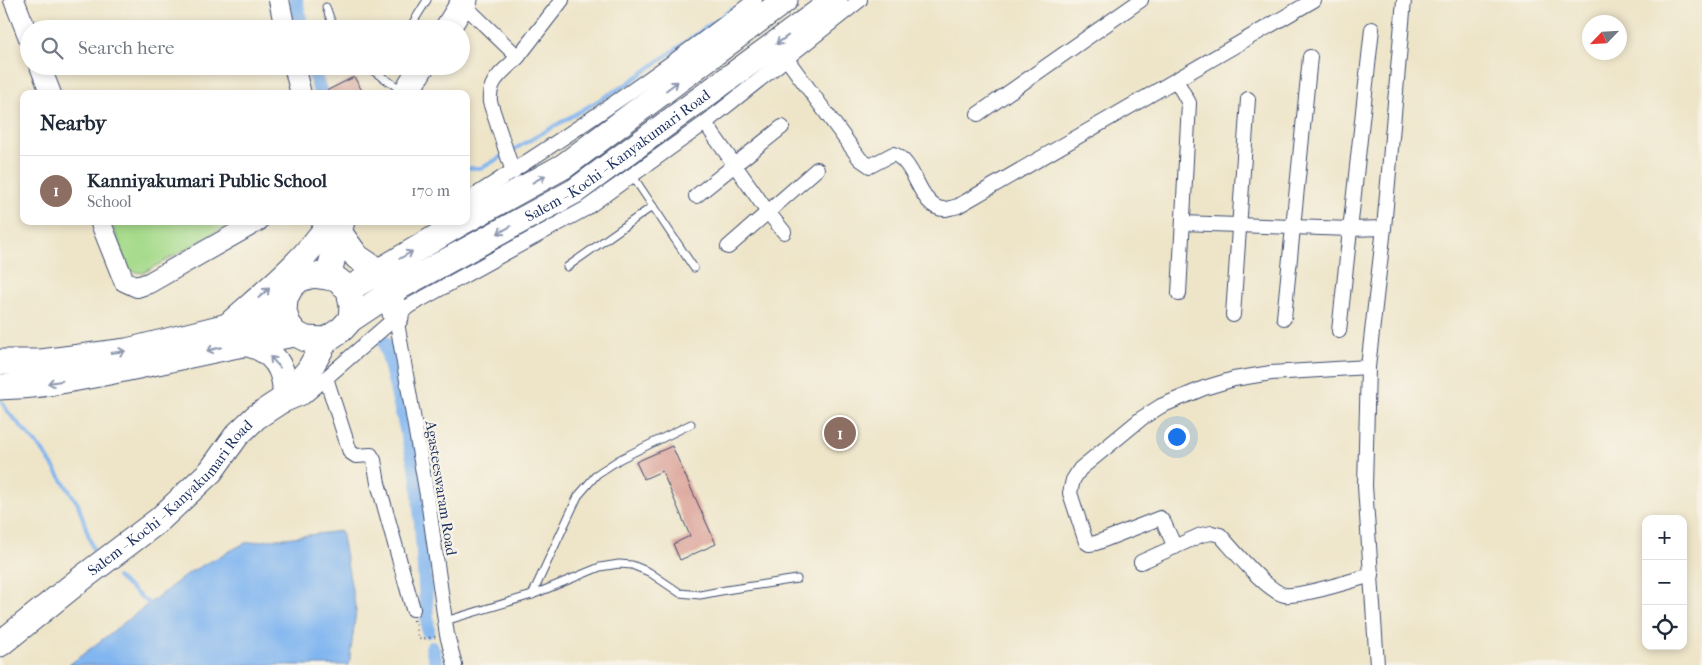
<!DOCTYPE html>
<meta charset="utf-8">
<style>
body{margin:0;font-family:"IM FELL French Canon",serif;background:#f2f2f3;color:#1f2937}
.controls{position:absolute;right:15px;bottom:15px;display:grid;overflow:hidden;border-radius:10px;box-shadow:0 2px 8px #0003}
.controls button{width:45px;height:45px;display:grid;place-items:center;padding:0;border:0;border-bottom:1px solid #e0e1e3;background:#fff;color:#1f2937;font:25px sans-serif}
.compass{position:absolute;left:1582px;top:15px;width:45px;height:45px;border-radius:50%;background:#fff;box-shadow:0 2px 8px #0003;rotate:245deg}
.you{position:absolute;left:1176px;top:436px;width:18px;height:18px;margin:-12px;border:4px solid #fff;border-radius:50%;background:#1a73e8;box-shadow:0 0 0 8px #1a73e833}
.badge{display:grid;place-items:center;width:32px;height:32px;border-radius:50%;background:#ea580c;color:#fff;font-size:16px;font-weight:700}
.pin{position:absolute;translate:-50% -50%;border:2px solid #fff;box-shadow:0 1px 5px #0006}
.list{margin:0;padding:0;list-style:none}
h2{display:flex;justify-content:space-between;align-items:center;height:65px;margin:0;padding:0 20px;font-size:21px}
h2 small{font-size:16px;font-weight:400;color:#747a83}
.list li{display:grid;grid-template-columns:32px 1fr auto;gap:15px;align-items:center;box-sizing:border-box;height:70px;padding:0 20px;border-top:1px solid #e0e1e3}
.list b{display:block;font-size:19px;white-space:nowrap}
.list p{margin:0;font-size:16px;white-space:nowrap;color:#747a83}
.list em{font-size:16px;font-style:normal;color:#747a83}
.icon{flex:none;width:28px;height:28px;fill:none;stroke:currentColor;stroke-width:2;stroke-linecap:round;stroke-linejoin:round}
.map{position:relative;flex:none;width:1702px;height:665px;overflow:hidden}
.search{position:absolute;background:#fff;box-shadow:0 2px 8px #0003;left:20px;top:20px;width:450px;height:55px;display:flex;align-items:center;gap:12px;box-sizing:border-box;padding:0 18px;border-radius:28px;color:#747a83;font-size:19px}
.panel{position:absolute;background:#fff;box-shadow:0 2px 8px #0003;left:20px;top:90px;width:450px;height:135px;border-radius:10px}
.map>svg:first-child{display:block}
.green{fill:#a5da8a;stroke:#608474}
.water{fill:#81b6f0;stroke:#4e72a7}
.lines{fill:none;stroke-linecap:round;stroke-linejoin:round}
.stream{stroke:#81b6f0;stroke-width:4}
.canal{stroke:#81b6f0;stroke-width:14}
.building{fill:#da9f94}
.lane-casing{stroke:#3b4a6e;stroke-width:9}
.street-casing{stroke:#3b4a6e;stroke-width:16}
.secondary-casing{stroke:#3b4a6e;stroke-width:22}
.highway-casing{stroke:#3b4a6e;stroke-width:27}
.path{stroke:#3b4a6e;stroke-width:2.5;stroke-dasharray:1 4;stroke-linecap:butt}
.lane{stroke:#fff;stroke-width:7}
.street{stroke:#fff;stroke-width:14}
.secondary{stroke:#fff;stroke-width:20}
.highway{stroke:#fff;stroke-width:25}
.oneway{stroke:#8d97ae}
.labels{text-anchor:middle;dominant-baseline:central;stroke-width:5;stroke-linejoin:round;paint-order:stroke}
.street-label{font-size:15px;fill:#1b2f5e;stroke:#f7f3e8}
</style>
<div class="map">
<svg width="1702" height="665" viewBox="0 0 1702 665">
<rect width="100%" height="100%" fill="#f7f3e8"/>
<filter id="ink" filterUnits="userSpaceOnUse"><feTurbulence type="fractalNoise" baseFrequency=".02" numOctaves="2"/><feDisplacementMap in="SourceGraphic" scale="10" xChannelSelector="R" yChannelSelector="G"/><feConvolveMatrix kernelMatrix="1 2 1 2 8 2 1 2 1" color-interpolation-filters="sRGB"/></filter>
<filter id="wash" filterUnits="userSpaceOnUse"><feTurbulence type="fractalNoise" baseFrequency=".0096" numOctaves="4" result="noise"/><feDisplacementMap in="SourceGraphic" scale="20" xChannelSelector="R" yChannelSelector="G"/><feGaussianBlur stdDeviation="1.12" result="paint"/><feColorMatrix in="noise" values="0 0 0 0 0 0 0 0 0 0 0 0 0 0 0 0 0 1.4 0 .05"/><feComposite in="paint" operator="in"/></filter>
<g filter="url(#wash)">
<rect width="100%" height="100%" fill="#eee5c9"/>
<polygon class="green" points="111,221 236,221 143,273 129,271"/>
<polygon class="water" points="341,531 356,611 349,665 69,665 190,572 245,543"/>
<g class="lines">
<g class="stream">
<polyline points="466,168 482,168 627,84 732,9"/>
<polyline points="2,402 8,412 43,451 78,504 93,549"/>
<polyline points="117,577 153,607"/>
</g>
<g class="canal">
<polyline points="296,0 302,29"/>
<polyline points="312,66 321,94"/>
<polyline points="385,343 418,478 428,631"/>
<polyline points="432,648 437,665"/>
</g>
</g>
<g id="blocks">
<g class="building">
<polygon points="354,77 364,94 320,94"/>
<polygon points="672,446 716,544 680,560 673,544 690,536 662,471 644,479 636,462"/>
</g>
</g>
</g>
<g filter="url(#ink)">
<use href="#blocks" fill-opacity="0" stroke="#3b4a6e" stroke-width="1"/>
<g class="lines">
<g class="lane-casing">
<g id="lane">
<polyline points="326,7 334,29"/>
<polyline points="409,29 427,0"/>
<polyline points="366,66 403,91"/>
<polyline points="379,75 385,66"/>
<polyline points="632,175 694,268"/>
<polyline points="567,267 653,206"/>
<polyline points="532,595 578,496 597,474 620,459 691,424"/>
<polyline points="445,621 532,595 600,567 619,564 632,565 649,572 680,593 700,595 726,590 797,579"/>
</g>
</g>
<g class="street-casing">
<g id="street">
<path d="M463,4L518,57C503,72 488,80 490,102L513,172"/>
<polyline points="518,57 562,0"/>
<path d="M786,58L860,159L870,166L893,154C917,161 919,211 946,209C950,208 955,207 958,206L1314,0"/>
<polyline points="1176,80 1189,103 1179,294"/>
<polyline points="978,114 1141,0"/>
<polyline points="705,123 767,211 784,232"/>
<polyline points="696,196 782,127"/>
<path d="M466,201C565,138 663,72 755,0"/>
<polyline points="1183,223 1350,229 1384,228"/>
<polyline points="728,247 817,169"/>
<polyline points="1233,315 1248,99"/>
<polyline points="396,317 429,507 447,635 455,665"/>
<polyline points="1284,318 1310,57"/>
<polyline points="1339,331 1372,29"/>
<polyline points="326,378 350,452 356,456 371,455 374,460 378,483 413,609"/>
<polyline points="285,405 304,397 409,306 585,209 705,123 860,0"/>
<polyline points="1175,547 1164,523 1160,518 1096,543 1089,544 1086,542 1070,493 1073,480 1080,469 1142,418 1161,406 1204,388 1234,379 1271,373 1368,367"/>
<path d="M1141,562L1201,535L1212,533L1220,535C1233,549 1267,592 1285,595C1301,597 1353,580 1372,575"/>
<polyline points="1377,665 1365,486 1368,367 1384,228 1404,0"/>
</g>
</g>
<g class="secondary-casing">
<g id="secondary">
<polyline points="14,0 29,38"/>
<polyline points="279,0 285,29"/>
<polyline points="40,66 51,94"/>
<polyline points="294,66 301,94"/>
<polyline points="100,221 124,281 137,287 149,283 258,221"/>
</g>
</g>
<g class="highway-casing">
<g id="highway">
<polyline points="447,29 465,0"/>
<polyline points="405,94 422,66"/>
<polyline points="466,220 564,166 785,0"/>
<polyline points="339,232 357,257 378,271 390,293 396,317"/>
<polyline points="328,277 342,221"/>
<polyline points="349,289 464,221"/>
<path id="s1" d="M351,319L352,306L349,289L336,279L328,277L313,275L300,279L291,287L285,298L284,312L288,324L296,334L306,339L326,340L342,329L351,319L399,287L575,191L835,0"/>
<path d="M232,322C267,291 305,261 331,221"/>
<path d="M243,343C273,348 287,368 285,398"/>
<polyline points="0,362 41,362 127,351 284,312"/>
<path d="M0,387C16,386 33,386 49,383C132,370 213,348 296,334"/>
<path id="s2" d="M0,644L81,579L159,520L211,471L237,435L256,417L285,398L309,370L326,340"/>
</g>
</g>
<polyline class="path" points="414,620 419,639 436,637"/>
<use href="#lane" class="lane"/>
<use href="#street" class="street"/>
<use href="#secondary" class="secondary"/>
<use href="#highway" class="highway"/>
</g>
<defs><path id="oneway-shaft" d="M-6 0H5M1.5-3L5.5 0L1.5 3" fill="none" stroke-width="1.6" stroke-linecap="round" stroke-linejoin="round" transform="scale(1.25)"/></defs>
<g class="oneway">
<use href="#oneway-shaft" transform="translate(782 40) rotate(144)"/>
<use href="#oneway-shaft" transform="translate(672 86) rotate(-37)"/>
<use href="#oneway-shaft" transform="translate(539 179) rotate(-29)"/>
<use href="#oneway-shaft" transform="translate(504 230) rotate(151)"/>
<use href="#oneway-shaft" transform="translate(406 255) rotate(-30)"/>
<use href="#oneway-shaft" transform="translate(264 293) rotate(-42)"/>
<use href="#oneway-shaft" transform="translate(214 349) rotate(166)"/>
<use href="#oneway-shaft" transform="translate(118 352) rotate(-7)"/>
<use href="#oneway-shaft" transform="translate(275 362) rotate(-132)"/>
<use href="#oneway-shaft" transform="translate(55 382) rotate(170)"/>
</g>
</g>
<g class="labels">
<g class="street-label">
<text stroke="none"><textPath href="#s1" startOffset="525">Salem - Kochi - Kanyakumari Road</textPath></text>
<text transform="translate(441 488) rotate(81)">Agasteeswaram Road</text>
<text stroke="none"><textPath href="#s2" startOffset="225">Salem - Kochi - Kanyakumari Road</textPath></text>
</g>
</g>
</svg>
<div class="controls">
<button>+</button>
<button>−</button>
<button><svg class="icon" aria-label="locate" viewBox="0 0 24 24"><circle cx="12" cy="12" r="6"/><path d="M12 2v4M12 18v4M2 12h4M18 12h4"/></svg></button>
</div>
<svg class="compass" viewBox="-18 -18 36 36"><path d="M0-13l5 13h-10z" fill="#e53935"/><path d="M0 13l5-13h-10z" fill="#747a83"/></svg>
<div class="you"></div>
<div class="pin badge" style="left:840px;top:433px;background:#8d6e63">1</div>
<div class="search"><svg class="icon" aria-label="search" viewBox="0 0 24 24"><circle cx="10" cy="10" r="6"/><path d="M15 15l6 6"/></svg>Search here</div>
<section class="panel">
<h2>Nearby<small></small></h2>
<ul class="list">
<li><span class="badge" style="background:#8d6e63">1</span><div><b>Kanniyakumari Public School</b><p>School</p></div><em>170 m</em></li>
</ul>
</section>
</div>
